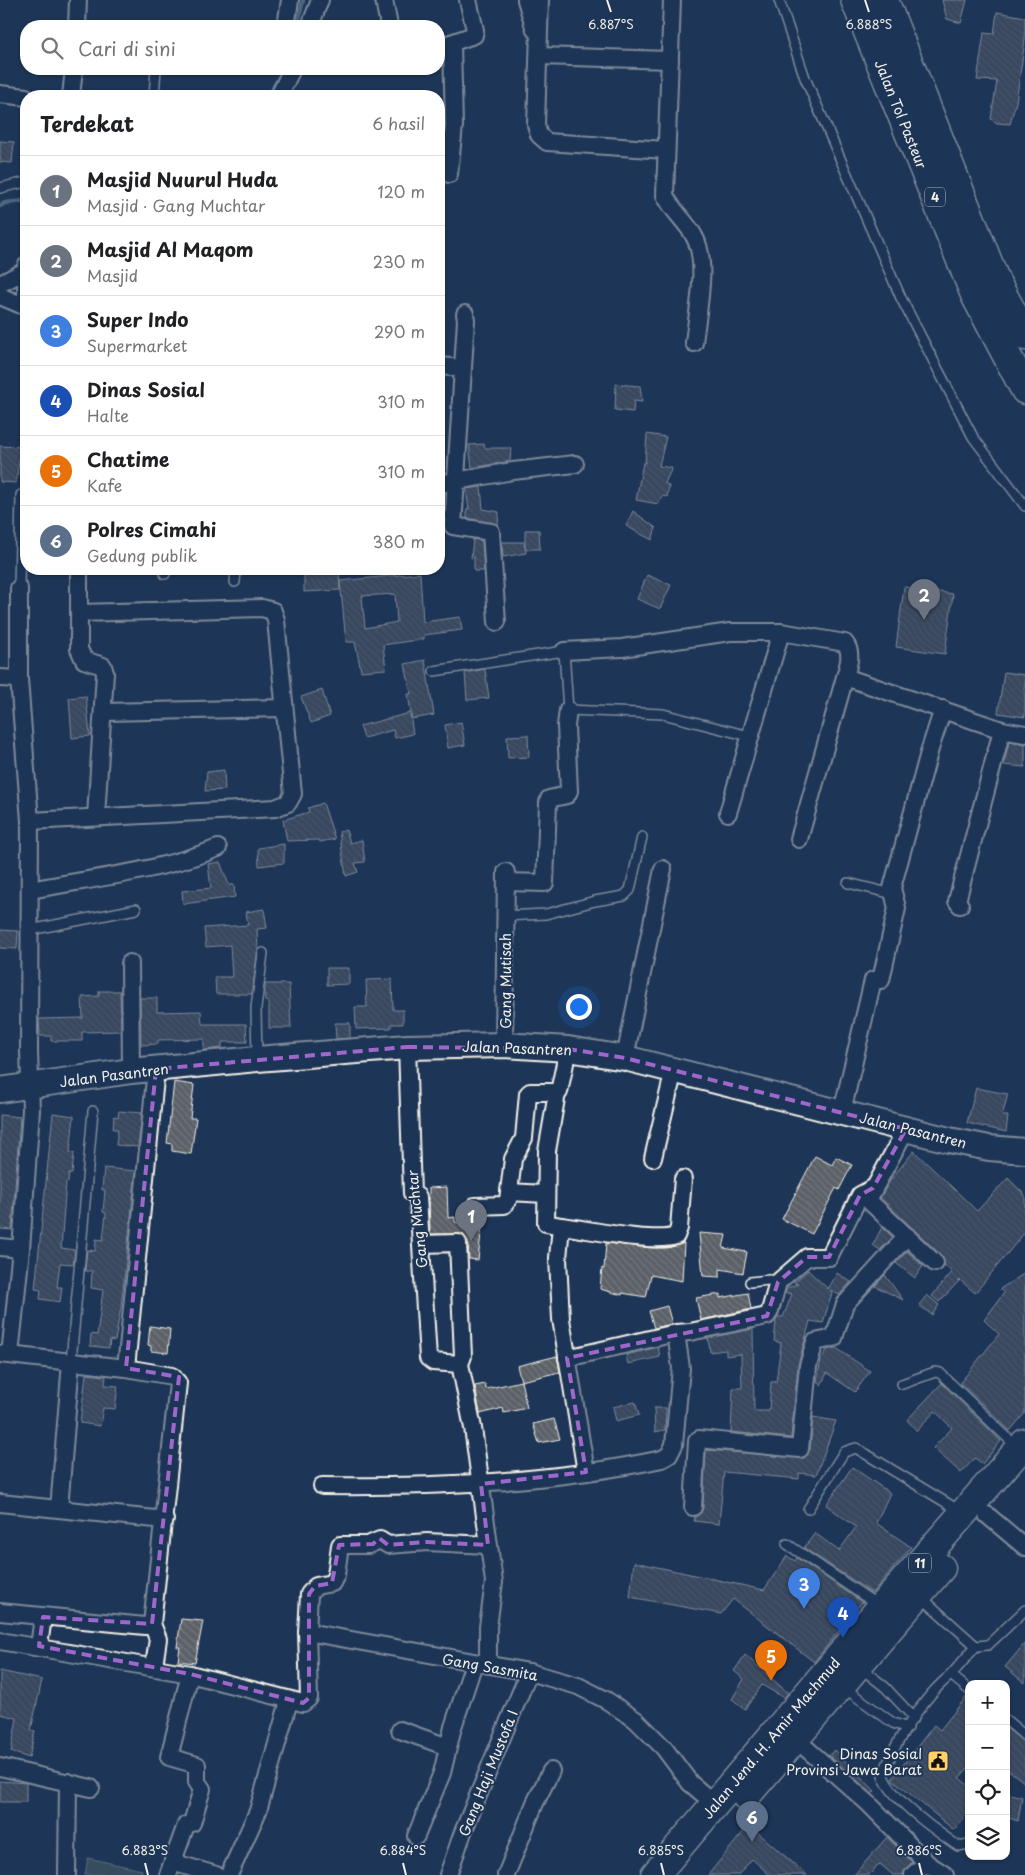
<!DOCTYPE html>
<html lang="id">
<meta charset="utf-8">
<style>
body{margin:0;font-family:"Playpen Sans",sans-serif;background:#f6f6f6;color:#202124}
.controls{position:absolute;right:15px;bottom:15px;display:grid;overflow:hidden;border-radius:10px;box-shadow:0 1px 4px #0004}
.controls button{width:45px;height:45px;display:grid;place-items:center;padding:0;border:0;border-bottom:1px solid #e0e0e0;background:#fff;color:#202124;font:25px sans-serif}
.you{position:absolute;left:578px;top:1006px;width:18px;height:18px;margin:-12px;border:4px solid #fff;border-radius:50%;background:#1a73e8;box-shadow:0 0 0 8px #1a73e833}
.badge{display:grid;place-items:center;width:32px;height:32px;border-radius:50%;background:#d93025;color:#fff;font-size:16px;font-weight:700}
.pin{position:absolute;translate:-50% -41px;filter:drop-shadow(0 1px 2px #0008)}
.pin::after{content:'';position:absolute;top:26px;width:18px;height:15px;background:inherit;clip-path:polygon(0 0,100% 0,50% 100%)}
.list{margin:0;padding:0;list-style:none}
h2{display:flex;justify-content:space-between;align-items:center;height:65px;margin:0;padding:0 20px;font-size:21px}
h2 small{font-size:16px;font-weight:400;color:#757577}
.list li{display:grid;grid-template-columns:32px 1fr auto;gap:15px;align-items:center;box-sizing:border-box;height:70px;padding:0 20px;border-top:1px solid #e0e0e0}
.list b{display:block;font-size:19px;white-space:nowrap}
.list p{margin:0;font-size:16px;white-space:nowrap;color:#757577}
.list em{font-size:16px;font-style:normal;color:#757577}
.icon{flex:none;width:28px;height:28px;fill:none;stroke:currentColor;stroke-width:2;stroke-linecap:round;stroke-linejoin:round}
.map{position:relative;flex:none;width:1025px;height:1875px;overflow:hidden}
.search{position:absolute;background:#fff;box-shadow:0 1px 4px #0004;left:20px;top:20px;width:425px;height:55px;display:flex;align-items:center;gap:12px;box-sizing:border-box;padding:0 18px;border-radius:20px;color:#757577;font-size:19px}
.panel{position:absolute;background:#fff;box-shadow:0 1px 4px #0004;left:20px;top:90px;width:425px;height:485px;border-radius:20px}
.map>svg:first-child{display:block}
.grass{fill:#556c68;stroke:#a4aea8}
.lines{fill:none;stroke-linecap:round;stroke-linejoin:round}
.stream{stroke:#87a0ad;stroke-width:4.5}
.building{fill:url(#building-back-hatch);stroke:#f4f1e8;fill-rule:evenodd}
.lane-casing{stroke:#f4f1e8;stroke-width:12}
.street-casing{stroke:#f4f1e8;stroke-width:20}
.secondary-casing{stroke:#f4f1e8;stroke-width:28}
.highway-casing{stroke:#f4f1e8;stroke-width:31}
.lane{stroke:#1d3557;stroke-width:9}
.street{stroke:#1d3557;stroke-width:16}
.secondary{stroke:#1d3557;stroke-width:24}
.highway{stroke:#1d3557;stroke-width:28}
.marked{fill:none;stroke:#9f67cb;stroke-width:4;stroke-dasharray:10 6;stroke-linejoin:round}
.ticks{fill:none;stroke:#f4f1e8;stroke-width:2}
.labels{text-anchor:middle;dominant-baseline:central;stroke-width:4;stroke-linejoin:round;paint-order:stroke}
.shield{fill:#1d3557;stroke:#b4b9bc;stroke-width:1}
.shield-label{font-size:12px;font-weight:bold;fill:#f4f1e8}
.street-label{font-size:14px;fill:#f4f1e8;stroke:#1d3557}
.poi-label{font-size:14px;fill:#f4f1e8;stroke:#1d3557;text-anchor:end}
.ticks-label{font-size:12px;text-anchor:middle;fill:#f4f1e8;stroke:#1d3557;stroke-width:4;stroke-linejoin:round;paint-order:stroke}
</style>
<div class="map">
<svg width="1025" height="1875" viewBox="0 0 1025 1875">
<defs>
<pattern id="building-back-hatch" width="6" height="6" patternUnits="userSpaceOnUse" patternTransform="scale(1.25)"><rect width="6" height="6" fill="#5b6167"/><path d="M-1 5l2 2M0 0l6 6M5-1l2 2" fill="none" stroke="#73787d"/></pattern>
</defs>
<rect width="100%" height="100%" fill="#1d3557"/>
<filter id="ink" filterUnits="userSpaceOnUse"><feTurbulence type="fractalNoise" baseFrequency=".02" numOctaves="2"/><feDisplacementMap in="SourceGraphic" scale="10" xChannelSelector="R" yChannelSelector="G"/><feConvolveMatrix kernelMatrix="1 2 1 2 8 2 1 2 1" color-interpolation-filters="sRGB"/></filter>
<g filter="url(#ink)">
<polygon class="grass" points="88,1858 142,1870 141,1875 85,1875"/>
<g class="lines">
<g class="stream">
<polyline points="297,26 303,0"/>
<polyline points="271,95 274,86 282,73"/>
<polyline points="0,206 5,203 26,201"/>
</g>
</g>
<g class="building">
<polygon points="942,0 967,0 961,23 947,19"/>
<polygon points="997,12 1025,17 1025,40 1016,102 1010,124 997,123 991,119 997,81 977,80 984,33 994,34"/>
<polygon points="0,141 14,142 12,163 0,162"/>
<polygon points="616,384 640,386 642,402 634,401 633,412 615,410"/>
<polygon points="647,434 666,437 659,466 672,468 665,483 669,486 667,497 662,496 658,504 636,500 643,463 645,463"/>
<polygon points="484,444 485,448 511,448 510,461 472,468 469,445"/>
<polygon points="0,446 21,447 16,483 0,482"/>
<polygon points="481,487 483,509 499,512 498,525 467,518 467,509 469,509 466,489"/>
<polygon points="633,511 656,528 652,540 626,526"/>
<polygon points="525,530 539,530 540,549 525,549"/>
<polygon points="473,539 482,541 484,571 474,571 474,557 471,558"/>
<polygon points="502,542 524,542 526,553 503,557"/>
<polygon points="304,571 339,571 340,590 304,592"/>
<path d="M420,573L423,622L460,617L462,630L424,635V639L383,645L386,669L361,671L355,642H346L340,581ZM395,594L397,622L365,628L362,596Z"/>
<polygon points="647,575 671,585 660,609 637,599"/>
<polygon points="904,587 953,594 945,654 896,647"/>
<polygon points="425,660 434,715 412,719 408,694 411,694 405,664"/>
<polygon points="485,669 489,698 467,700 465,673"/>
<polygon points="1004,672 1025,675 1025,717 998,713"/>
<polygon points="322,690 330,716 311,723 301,697"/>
<polygon points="86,696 90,736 72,738 69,698"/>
<polygon points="410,713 413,734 395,738 393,730 364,738 360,726"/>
<polygon points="461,722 465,745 448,748 445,725"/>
<polygon points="528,735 529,757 508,758 507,736"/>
<polygon points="1009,741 1025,744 1025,767 1004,765"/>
<polygon points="224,770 225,790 205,791 207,772"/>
<polygon points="323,803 335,839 320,842 319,840 287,841 283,820 309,812 308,808"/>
<polygon points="346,830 350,843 362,840 365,862 355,863 358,872 346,876 339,832"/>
<polygon points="284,844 284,863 259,866 258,848"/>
<polygon points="220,862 229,885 234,885 235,897 183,904 182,891 211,888 208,864"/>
<polygon points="264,909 267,928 257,929 258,949 252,994 216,994 215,977 232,977 230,945 206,947 204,928 248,925 246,912"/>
<polygon points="0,930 18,931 17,949 0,948"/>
<polygon points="327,968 349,968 349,984 327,985"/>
<polygon points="392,979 393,1010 403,1010 403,1024 391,1024 391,1028 356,1029 355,1007 367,1007 366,980"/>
<polygon points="265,984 289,984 291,1028 269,1028 269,1002 265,1001"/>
<polygon points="99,991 120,991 121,1031 82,1032 82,1041 51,1041 51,1036 40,1036 39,1019 83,1018 82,997 99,996"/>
<polygon points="140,998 157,998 157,1012 201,1011 202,1024 246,1024 247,1042 222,1042 222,1048 204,1050 204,1039 158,1040 158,1044 141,1045"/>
<polygon points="335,1023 350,1023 350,1038 336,1039"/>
<polygon points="174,1082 194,1085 190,1118 196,1118 191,1154 172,1151 172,1144 167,1143"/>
<polygon points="976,1088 1008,1094 1002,1116 1008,1116 1006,1132 967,1123"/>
<polygon points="119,1111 142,1113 138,1147 116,1145 118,1129 113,1129 114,1116 118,1117"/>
<polygon points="53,1113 74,1116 70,1153 74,1153 72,1174 69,1174 68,1182 66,1182 61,1248 75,1250 73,1264 60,1263 57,1287 62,1287 60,1302 40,1299 41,1290 35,1289"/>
<polygon points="0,1115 20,1117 12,1230 0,1229"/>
<polygon points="914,1151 977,1211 1008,1178 1025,1195 1025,1232 975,1293 960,1280 939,1302 932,1296 952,1272 945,1266 942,1256 880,1198 891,1179"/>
<polygon points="815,1156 832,1165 836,1157 852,1165 839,1190 836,1188 812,1234 782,1219"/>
<polygon points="104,1168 136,1171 121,1307 115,1341 110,1340 109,1348 90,1346 91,1334 97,1335 103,1290 91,1288 92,1271 85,1271 87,1250 95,1251 96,1239 103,1240 106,1213 103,1212 105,1190 102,1190"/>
<polygon points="447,1187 448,1218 455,1217 455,1222 482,1225 478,1260 469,1259 468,1242 463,1234 430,1234 429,1188"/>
<polygon points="882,1227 893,1237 880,1250 873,1245"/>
<polygon points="699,1233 726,1235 723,1248 747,1252 743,1273 720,1269 720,1277 703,1276"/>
<polygon points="606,1243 652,1248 667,1248 684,1243 682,1281 651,1275 646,1297 622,1293 622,1295 600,1289 602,1268 604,1269"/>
<polygon points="907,1251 923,1266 915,1278 896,1263"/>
<polygon points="808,1270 828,1289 837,1273 851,1282 839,1295 830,1290 832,1293 823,1323 810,1321 798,1365 791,1438 731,1432 733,1388 742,1388 741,1354 726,1356 726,1350 710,1352 708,1338 753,1329 754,1411 769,1411 771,1382 776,1382 781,1343 774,1341 776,1321 778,1317 783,1317 792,1294 785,1293 787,1288 798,1284 794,1283"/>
<polygon points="1025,1273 1025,1413 1010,1431 960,1383 999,1334 984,1320 1004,1293 1000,1289"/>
<polygon points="885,1275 903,1300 875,1286"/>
<polygon points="748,1293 751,1309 701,1320 696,1298 720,1294 720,1298"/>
<polygon points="927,1295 939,1305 932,1315 919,1305"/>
<polygon points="667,1306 672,1324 654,1328 649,1311"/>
<polygon points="150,1326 170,1329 168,1353 151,1351 151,1346 148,1345"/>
<polygon points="658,1347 660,1357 628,1364 626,1355"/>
<polygon points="836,1348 870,1371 855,1392 827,1373 821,1385 817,1381 821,1359 827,1350"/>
<polygon points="557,1356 560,1372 521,1381 517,1366"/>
<polygon points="86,1374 106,1376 105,1385 118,1386 115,1409 103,1408 100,1426 80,1423"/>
<polygon points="521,1381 527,1408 504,1413 503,1408 480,1414 475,1386 485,1384 486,1389"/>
<polygon points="942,1383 1001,1441 982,1464 975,1458 961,1473 933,1448 952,1428 935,1411 917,1431 907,1420"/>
<polygon points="635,1402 639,1415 616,1421 613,1407"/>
<polygon points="654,1408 666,1408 665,1430 655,1432"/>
<polygon points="813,1417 836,1421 816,1475 799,1473 799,1479 724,1472 719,1524 694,1521 695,1517 701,1513 703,1508 706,1450 804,1458 810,1450"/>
<polygon points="554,1419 560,1439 539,1443 533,1424"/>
<polygon points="852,1467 890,1493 876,1523 911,1547 872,1593 804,1548 815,1533 839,1551 856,1527 826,1505"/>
<polygon points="787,1556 795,1561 797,1558 862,1602 814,1662 733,1599 721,1614 630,1597 634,1562 764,1590"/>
<polygon points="181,1619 203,1621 195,1663 178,1661 180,1647 177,1647"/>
<polygon points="1025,1643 1025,1683 1005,1667"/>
<polygon points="745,1655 788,1693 784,1698 762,1685 745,1709 732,1699 744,1679 734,1671"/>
<polygon points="0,1671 42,1680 31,1730 35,1731 29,1758 11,1752 17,1718 0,1714"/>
<polygon points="967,1696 969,1767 959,1778 969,1786 969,1812 954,1830 892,1779 934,1725 940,1730"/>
<polygon points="1006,1728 1025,1742 1025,1783 1006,1768"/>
<polygon points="834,1750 875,1791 872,1794 829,1756"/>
<polygon points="0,1781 26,1783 26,1802 0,1802"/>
<polygon points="1006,1793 1022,1797 1018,1821 1006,1817"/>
<polygon points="749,1825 807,1875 770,1875 752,1859 738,1875 708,1875"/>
<polygon points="887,1837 912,1862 902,1875 893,1875 880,1864 869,1875 854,1875"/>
</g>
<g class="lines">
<g class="lane-casing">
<g id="lane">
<polyline points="779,0 805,78 901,298 973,437 1025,506"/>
<polyline points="154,96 156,69"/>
<polyline points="0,188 26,182"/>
<polyline points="165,574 165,569"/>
<polyline points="235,582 236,569"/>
<polyline points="19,588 21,495 26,493"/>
<polyline points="434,671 564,651 568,710 663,714 749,736"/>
<polyline points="848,883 893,894"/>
<polyline points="505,916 546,914 595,901 624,896 630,890 642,837"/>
<polyline points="30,930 136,909"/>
<polyline points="257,1059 256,1008 263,953"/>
<polyline points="750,1282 769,1280 778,1282"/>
<polyline points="71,1362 93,1111"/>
<polyline points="902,1384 935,1372 940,1373 1017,1447"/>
<polyline points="808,1509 844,1452 856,1448 960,1511"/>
<polyline points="787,1544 879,1606"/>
<polyline points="920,1596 976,1646 988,1645 1025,1610"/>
<polyline points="861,1668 885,1687 914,1718"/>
<polyline points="951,1675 976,1646"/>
<polyline points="843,1687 893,1723 908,1728"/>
<path d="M969,1690L951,1675C924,1696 893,1744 883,1776C893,1801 936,1831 958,1846L969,1844"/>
<polyline points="1006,1720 1025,1736"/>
</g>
</g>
<g class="street-casing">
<g id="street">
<polyline points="384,0 389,26"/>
<polyline points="526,0 535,30"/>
<polyline points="540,0 536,125 539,135 547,142 666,150"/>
<path d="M672,0L665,195C672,211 686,221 694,236C709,261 697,314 694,343"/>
<polyline points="77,26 78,0"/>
<polyline points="286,26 290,0"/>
<polyline points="310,26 320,0"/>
<polyline points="439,47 474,35 475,30 468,0"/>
<polyline points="539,56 670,60"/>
<polyline points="0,94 26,97"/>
<polyline points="71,96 74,69"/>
<polyline points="279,96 292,69"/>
<polyline points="449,174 454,126 452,43"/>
<polyline points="0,284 25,271"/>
<polyline points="0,296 26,307"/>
<polyline points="26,307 26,266"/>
<polyline points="465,314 466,320 453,526 491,532 497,622"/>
<polyline points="439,366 463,368"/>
<polyline points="439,484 513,471 575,464"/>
<polyline points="79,569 79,649 84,660 103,666 105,673 96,817"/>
<path d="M564,651L622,648L730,632H781L845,643C853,653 848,666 845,677L799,839"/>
<polyline points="845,677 1002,730 1025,734"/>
<polyline points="0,678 19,679"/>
<polyline points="104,712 284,708"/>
<polyline points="728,813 781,632"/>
<polyline points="30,821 275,808 288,803 293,794 276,620 273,611 262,608 79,613"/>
<polyline points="506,882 545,883 548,803 549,799 567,795 569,791 566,726 568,710"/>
<path d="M30,890C93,878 159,872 218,848"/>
<polyline points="960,905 957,901 1002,730"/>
<polyline points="130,963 131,1071"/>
<polyline points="504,1045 506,872"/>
<polyline points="407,1047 412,1193 418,1197 428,1358 433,1362 460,1364"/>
<polyline points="625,1058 663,869"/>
<polyline points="557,1093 547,1151 546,1223 561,1226 558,1258 561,1319 586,1472"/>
<polyline points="842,1112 873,980 881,980 897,908 892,888 930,749 943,709"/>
<polyline points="906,1129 868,1200 935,1263"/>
<polyline points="653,1158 674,1070"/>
<polyline points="509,1192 545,1194"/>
<polyline points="475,1206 504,1205 508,1200 513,1159 524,1138 528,1094 530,1092 559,1092 568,1049"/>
<path d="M561,1226C587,1229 653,1244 676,1236L679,1228L683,1179"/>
<polyline points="422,1244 458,1243 463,1356 460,1364 473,1428 494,1582 488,1627 488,1665"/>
<polyline points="0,1247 21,1249"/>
<polyline points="0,1354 126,1368 172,1376 178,1383 152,1624 145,1626 0,1612"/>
<polyline points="10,1355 21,1249 31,1110 29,1051 30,821 19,679 19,588"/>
<polyline points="567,1358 676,1333 690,1332 767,1316 770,1311 778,1282 807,1257 829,1257 860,1195 873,1188"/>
<polyline points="126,1368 156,1069"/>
<path d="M322,1486C436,1487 550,1483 662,1459L669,1455L674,1445L681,1368L676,1333"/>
<polyline points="0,1503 165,1520"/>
<polyline points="693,1507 697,1441 699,1439 800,1449 808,1366 815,1342 834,1338 845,1304 907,1236"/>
<polyline points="59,1509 71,1362"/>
<polyline points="987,1515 1025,1547"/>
<polyline points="152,1624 158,1639 155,1659"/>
<polyline points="307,1632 309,1594 316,1586 332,1583 336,1575 340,1545 368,1545 380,1540 388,1545 427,1542 488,1545"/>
<polyline points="0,1641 190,1674 303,1703 309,1698 307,1632 529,1672 578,1686 606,1700 636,1720 664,1748 690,1783 716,1805"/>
<polyline points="39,1646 43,1617"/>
<polyline points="400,1730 448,1747"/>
<polyline points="790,1734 868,1803 928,1864"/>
<polyline points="0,1767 91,1788"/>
<polyline points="416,1836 442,1773 453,1727 474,1663"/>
<polyline points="173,1860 182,1865 216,1875"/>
<polyline points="67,1875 68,1782"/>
<polyline points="168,1875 186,1825 192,1823 202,1789 197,1782 197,1765 169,1757 190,1674"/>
<polyline points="229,1875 258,1811 289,1701"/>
<polyline points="448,1875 463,1832 529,1672"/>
<polyline points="506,1875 535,1803 551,1771"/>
<polyline points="913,1875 924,1865 928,1864 945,1875"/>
</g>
</g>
<g class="secondary-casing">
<polyline id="secondary" points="0,1090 131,1071 257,1059 407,1047 504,1045 568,1049 625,1058 949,1140 989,1148 1025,1151"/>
</g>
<g class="highway-casing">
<g id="highway">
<polyline points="855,0 975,295 1025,390"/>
<polyline points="884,0 995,280 1025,336"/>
<polyline points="746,1796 941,1568"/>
<polyline points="655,1875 881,1607 1025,1443"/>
</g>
</g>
<use href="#lane" class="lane"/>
<use href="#street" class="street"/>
<use href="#secondary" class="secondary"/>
<use href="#highway" class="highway"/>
</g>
</g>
<path d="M0 0H1025V1875H0ZM407,1047L568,1049L625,1058L906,1129L873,1188L860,1195L829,1257H807L778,1282L767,1316L567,1358L586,1472L481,1484L488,1545L427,1542L388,1545L379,1538L373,1544L339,1545L332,1583L315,1586L309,1594V1698L303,1703L190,1674L39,1646L43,1617L152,1624L179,1377L126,1368L156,1069Z" fill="#1d3557" fill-opacity=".55" fill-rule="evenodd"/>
<path class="marked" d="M407,1047L568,1049L625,1058L906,1129L873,1188L860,1195L829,1257H807L778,1282L767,1316L567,1358L586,1472L481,1484L488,1545L427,1542L388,1545L379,1538L373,1544L339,1545L332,1583L315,1586L309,1594V1698L303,1703L190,1674L39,1646L43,1617L152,1624L179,1377L126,1368L156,1069Z"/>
<path class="ticks" d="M607,0L611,12M865,0L869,12M145,1863L148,1875M403,1863L406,1875M661,1863L664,1875M919,1863L922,1875"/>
<defs>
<g id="civic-square" transform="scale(1.125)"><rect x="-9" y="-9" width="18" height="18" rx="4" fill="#ffd166" stroke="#1d3557"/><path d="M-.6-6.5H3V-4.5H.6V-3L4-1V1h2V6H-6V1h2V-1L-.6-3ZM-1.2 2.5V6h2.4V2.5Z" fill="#111"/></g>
</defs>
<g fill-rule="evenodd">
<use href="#civic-square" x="938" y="1761"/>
</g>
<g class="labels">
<g class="shield">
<rect x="925" y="187.5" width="20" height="19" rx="4"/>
<rect x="909" y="1553.5" width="22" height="19" rx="4"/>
</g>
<g class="shield-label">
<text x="935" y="197">4</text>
<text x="920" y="1563">11</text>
</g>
<g class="street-label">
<text transform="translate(901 114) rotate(68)">Jalan Tol Pasteur</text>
<text transform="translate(505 981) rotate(-90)">Gang Mutisah</text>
<text transform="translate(517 1048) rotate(2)">Jalan Pasantren</text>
<text transform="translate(114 1075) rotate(-7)">Jalan Pasantren</text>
<text transform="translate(913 1130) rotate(14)">Jalan Pasantren</text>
<text transform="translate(417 1219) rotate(-96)">Gang Muchtar</text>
<text transform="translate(490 1667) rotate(10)">Gang Sasmita</text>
<text transform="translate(771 1738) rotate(-50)">Jalan Jend. H. Amir Machmud</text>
<text transform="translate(488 1773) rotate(-68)">Gang Haji Mustofa I</text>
</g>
<g class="poi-label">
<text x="922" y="1753">Dinas Sosial<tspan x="922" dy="16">Provinsi Jawa Barat</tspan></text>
</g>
</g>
<g class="ticks-label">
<text x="611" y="29">6.887°S</text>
<text x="869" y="29">6.888°S</text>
<text x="145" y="1855">6.883°S</text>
<text x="403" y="1855">6.884°S</text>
<text x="661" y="1855">6.885°S</text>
<text x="919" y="1855">6.886°S</text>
</g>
</svg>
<div class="controls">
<button>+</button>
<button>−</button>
<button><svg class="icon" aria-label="locate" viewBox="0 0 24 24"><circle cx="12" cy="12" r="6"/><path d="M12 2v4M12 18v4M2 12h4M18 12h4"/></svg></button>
<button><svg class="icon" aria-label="layers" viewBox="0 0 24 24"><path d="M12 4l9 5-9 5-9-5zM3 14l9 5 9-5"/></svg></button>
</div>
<div class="you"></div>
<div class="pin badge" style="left:471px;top:1241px;background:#6b7280">1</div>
<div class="pin badge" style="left:924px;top:620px;background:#6b7280">2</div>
<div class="pin badge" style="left:804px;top:1609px;background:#3f7fe0">3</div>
<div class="pin badge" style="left:843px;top:1638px;background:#1a4fb4">4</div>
<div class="pin badge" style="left:771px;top:1681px;background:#e8710a">5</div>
<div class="pin badge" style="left:752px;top:1842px;background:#5c6f8a">6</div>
<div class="search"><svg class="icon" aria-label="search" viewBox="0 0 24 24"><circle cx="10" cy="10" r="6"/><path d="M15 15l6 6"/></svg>Cari di sini</div>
<section class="panel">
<h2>Terdekat<small>6 hasil</small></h2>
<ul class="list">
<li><span class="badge" style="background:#6b7280">1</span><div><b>Masjid Nuurul Huda</b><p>Masjid · Gang Muchtar</p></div><em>120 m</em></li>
<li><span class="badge" style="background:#6b7280">2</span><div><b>Masjid Al Maqom</b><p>Masjid</p></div><em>230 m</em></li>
<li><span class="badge" style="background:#3f7fe0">3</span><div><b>Super Indo</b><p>Supermarket</p></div><em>290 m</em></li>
<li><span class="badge" style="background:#1a4fb4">4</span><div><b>Dinas Sosial</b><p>Halte</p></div><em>310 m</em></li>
<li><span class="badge" style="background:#e8710a">5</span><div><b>Chatime</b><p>Kafe</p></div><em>310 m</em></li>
<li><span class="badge" style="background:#5c6f8a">6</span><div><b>Polres Cimahi</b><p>Gedung publik</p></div><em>380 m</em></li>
</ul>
</section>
</div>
